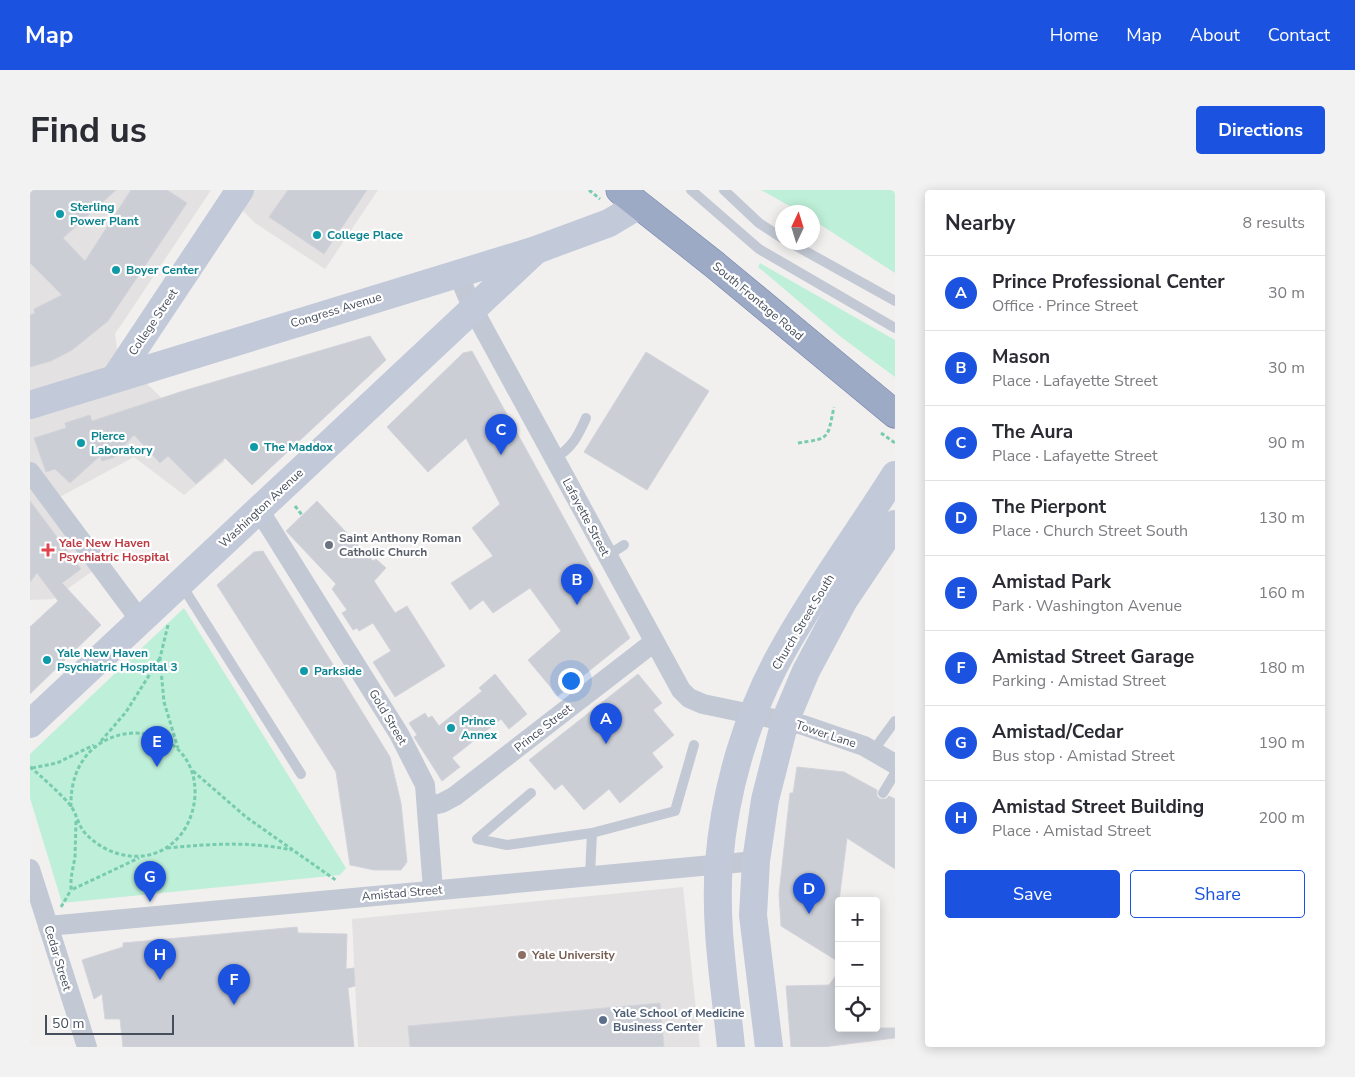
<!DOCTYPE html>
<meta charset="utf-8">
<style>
body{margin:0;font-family:"Nunito Sans",sans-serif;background:#f2f2f3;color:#2b2b33}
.controls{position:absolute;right:15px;bottom:15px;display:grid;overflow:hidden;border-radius:5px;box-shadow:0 2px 12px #0003}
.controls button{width:45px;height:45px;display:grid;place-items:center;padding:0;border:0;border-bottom:1px solid #e1e1e2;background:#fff;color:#2b2b33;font:25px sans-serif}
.compass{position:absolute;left:745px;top:15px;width:45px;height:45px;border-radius:50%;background:#fff;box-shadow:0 2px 12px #0003;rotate:4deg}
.scale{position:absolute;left:15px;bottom:12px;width:129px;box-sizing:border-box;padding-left:5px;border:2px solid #474f5d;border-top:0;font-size:14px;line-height:18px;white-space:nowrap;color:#474f5d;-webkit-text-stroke:4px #fff;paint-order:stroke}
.you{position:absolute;left:540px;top:490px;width:18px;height:18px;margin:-12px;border:4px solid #fff;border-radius:50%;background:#1a73e8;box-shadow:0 0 0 8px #1a73e833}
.badge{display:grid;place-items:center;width:32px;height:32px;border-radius:50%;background:#1b53e0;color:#fff;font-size:16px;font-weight:700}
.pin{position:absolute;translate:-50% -41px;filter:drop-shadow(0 1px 2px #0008)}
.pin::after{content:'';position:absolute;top:26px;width:18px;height:15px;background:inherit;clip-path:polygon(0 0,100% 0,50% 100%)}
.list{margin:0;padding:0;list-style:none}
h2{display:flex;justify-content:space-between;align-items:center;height:65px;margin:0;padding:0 20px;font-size:21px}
h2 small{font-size:16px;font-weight:400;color:#7c7c81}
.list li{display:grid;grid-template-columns:32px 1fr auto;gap:15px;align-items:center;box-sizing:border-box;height:75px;padding:0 20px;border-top:1px solid #e1e1e2}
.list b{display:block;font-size:19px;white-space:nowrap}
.list p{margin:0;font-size:16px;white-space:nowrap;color:#7c7c81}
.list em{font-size:16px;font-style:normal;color:#7c7c81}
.actions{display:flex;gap:10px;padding:15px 20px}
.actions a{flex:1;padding:11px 0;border:1px solid #1b53e0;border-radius:5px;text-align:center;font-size:18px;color:#1b53e0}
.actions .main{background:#1b53e0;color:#fff}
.icon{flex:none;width:28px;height:28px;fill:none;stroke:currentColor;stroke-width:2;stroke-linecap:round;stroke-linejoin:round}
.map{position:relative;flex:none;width:865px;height:857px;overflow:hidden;border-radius:5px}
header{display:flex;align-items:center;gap:30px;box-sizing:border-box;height:70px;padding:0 25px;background:#1b53e0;color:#fff}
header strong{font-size:24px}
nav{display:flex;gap:28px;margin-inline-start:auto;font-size:18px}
.intro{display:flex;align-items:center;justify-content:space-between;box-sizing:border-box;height:120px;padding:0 30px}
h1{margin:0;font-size:35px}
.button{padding:12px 22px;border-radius:5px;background:#1b53e0;color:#fff;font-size:18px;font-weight:700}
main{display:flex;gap:30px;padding:0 30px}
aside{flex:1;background:#fff;border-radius:5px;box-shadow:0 2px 12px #0003}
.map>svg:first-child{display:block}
.education{fill:#e3e1e1}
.green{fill:#beefd8}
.building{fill:#cbced5;stroke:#d3d4db}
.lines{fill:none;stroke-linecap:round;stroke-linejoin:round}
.trunk-casing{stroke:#7384a9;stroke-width:29}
.path{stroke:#77ccaf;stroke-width:3;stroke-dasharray:4 2.5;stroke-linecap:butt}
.service{stroke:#c3c9d4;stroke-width:10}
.minor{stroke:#c3c9d4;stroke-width:20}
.secondary{stroke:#c2c9d8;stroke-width:28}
.trunk{stroke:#9caac6;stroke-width:28}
.culture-dot{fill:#0f9aa8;stroke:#fff;stroke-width:2}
.worship-dot{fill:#6b7280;stroke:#fff;stroke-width:2}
.health-dot{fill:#e0444e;stroke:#fff;stroke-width:2}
.education-dot{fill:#8d6e63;stroke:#fff;stroke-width:2}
.service-dot{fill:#5c6f8a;stroke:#fff;stroke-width:2}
.labels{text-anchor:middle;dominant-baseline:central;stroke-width:4.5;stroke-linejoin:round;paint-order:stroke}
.culture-label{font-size:12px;font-weight:bold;fill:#0d838f;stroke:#fff;text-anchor:start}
.street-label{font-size:12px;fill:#474f5d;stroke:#fff}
.worship-label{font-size:12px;font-weight:bold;fill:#5b616d;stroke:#fff;text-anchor:start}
.health-label{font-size:12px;font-weight:bold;fill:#be3a42;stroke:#fff;text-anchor:start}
.education-label{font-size:12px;font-weight:bold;fill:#785e54;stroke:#fff;text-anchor:start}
.service-label{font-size:12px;font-weight:bold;fill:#4e5e75;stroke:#fff;text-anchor:start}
</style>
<header>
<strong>Map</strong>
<nav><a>Home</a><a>Map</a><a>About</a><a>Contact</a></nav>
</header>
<div class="intro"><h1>Find us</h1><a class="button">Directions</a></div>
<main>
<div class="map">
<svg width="865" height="857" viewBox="0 0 865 857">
<rect width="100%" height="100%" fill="#f2f0ef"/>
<g class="education">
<polygon points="0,0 181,0 85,144 88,165 195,271 154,305 104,267 26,309 74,373 23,409 0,410"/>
<polygon points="192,0 348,0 295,79 225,33"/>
<polygon points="653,697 670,857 328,857 322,729"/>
</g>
<g class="green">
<polygon points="731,0 865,0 865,83 783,30 782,22 770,22"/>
<polygon points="730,73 865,150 865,187 811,147 728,77"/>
<polygon points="154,418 316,678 310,685 32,713 0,608 0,564"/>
</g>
<g class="building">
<polygon points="0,0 86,0 33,48 55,71 101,0 137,0 157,13 78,131 42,160 21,171 0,177 0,125 5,123 4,119 32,105 0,73"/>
<polygon points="258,0 337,0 294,64 239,27"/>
<polygon points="340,146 356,170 222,295 195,268 166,294 138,266 130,273 104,245 92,258 84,261 85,267 72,271 70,266 40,293 25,279 16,282 4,248 36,238 35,233 60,225 62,231 153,201"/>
<polygon points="442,161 600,448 528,506 498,470 531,441 500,398 463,423 453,410 440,420 421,393 463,366 442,338 470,314 436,248 398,282 357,237 433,163"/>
<polygon points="616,162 679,201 617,300 554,262"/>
<polygon points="0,311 51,379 32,393 71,435 0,504 0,437 28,411 7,383 0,392"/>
<polygon points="287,311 343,371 346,369 356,378 344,391 365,423 377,416 415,476 365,507 343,472 361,461 343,433 329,441 327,438 323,440 312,423 317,420 302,399 306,394 256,341"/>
<polygon points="233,361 360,567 371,613 377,672 371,680 344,680 320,675 306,582 187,395 224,362"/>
<polygon points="465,484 497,524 479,539 471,529 422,568 430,577 412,591 384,547 387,545 379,533 395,523 398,528 402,526 409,536 452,501 449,498"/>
<polygon points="608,484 632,513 623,520 644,545 622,563 633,577 590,613 579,599 554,620 532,594 525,600 499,570"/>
<polygon points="767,577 814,582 847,600 847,606 850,609 856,609 859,606 865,609 865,679 817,648 809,711 809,772 751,736 749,704 760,603 763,603"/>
<polygon points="267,737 268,743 317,744 316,779 324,778 325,796 318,798 324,857 93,857 90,829 75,829 72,804 64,809 52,770 93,757 93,753"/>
<polygon points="809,781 809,838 865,838 865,848 793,857 761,857 756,796 799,795"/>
<polygon points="630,813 634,857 380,857 378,836"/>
</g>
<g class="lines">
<g class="trunk-casing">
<polyline id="trunk" points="590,0 685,75 865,224"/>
</g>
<g class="path">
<polyline points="559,0 570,9"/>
<polyline points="851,243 865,253"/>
<path d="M768,253C801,248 797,249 804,217"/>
<polyline points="265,316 272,325"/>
<polyline points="138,435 130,468 132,491 134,512 148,558"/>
<polyline points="71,551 96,522 130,468"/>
<path d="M0,577C8,583 36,609 41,616C47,625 48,635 55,643C79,669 120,676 146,650C158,638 164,622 165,605C168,522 38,519 41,617"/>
<polyline points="2,578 27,573 64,555"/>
<polyline points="163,581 216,627 307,691"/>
<polyline points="46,631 45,667 41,688 41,700 109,668"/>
<path d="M137,658C181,654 218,651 262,660"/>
<polyline points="31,717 41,700"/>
</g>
<g class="service">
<polyline points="661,0 729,59 865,138"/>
<polyline points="694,0 729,33 752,48"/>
<polyline points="759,52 865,111"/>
<path d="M525,268C542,258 548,246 556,228"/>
<polyline points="577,366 594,355"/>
<polyline points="151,394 271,584"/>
<polyline points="843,561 865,531"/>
<polyline points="501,603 447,649 477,655 562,643"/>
<polyline points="853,603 865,583"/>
<polyline points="560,685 562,643 645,621 664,555"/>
</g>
<g class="minor">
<polyline points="428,84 443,119 651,500 659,508 673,514 773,535 834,556 865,574"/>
<polyline points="0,282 110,430"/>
<polyline points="229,320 369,544 395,595 403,700"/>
<polyline points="398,616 412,613 425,606 624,452"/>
<polyline points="0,679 57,857"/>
<polyline points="18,736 726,671"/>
</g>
<g class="secondary">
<polyline points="85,188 210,0"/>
<polyline points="0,215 506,60 579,33 609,15"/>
<polyline points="0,534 506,60"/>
<path d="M701,857C695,796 684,734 689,672C695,599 717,524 753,460C786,400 828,344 865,285"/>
<polyline points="739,857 723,725 726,671 735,610 755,531 776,481 814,410 865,334"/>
</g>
<use href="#trunk" class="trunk"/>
</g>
<g class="culture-dot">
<circle cx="30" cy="24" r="5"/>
<circle cx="287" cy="45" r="5"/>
<circle cx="86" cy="80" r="5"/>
<circle cx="51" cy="253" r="5"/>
<circle cx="224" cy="257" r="5"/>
<circle cx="17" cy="470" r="5"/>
<circle cx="274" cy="481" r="5"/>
<circle cx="421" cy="538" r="5"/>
</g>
<circle class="worship-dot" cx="299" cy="355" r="5"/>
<path class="health-dot" d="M15.5 352.5h5v5h5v5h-5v5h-5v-5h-5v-5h5z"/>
<circle class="education-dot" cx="492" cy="765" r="5"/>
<circle class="service-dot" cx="573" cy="830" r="5"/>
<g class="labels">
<g class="culture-label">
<text x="40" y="17">Sterling<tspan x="40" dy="14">Power Plant</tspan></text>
<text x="297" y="45">College Place</text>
<text x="96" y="80">Boyer Center</text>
<text x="61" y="246">Pierce<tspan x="61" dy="14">Laboratory</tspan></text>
<text x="234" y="257">The Maddox</text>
<text x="27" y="463">Yale New Haven<tspan x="27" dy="14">Psychiatric Hospital 3</tspan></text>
<text x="284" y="481">Parkside</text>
<text x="431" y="531">Prince<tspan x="431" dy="14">Annex</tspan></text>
</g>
<g class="street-label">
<text transform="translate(728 111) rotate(40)">South Frontage Road</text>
<text transform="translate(306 120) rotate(-17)">Congress Avenue</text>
<text transform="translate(123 132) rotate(-56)">College Street</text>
<text transform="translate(231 318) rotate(-43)">Washington Avenue</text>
<text transform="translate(556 327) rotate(62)">Lafayette Street</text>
<text transform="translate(773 432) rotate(-59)">Church Street South</text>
<text transform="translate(358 527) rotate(59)">Gold Street</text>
<text transform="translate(513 538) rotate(-38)">Prince Street</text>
<text transform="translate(796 544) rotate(18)">Tower Lane</text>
<text transform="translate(372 703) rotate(-5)">Amistad Street</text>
<text transform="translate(28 768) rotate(73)">Cedar Street</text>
</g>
<g class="worship-label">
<text x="309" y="348">Saint Anthony Roman<tspan x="309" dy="14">Catholic Church</tspan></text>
</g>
<g class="health-label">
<text x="29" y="353">Yale New Haven<tspan x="29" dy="14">Psychiatric Hospital</tspan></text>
</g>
<g class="education-label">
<text x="502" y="765">Yale University</text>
</g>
<g class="service-label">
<text x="583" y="823">Yale School of Medicine<tspan x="583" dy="14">Business Center</tspan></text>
</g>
</g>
</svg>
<div class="controls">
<button>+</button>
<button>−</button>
<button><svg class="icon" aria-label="locate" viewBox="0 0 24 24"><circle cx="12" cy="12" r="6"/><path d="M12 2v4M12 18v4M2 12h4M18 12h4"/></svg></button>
</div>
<svg class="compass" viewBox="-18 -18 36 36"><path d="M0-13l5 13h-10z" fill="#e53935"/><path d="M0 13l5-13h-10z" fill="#7c7c81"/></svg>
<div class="scale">50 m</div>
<div class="you"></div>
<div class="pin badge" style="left:576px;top:554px">A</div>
<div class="pin badge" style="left:547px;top:415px">B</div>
<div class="pin badge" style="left:471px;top:265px">C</div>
<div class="pin badge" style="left:779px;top:724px">D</div>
<div class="pin badge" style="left:127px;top:577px">E</div>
<div class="pin badge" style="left:204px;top:815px">F</div>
<div class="pin badge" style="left:120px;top:712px">G</div>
<div class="pin badge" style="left:130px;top:790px">H</div>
</div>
<aside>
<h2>Nearby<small>8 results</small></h2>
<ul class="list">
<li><span class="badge">A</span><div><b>Prince Professional Center</b><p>Office · Prince Street</p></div><em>30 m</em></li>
<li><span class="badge">B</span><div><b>Mason</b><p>Place · Lafayette Street</p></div><em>30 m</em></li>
<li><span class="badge">C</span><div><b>The Aura</b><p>Place · Lafayette Street</p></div><em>90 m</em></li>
<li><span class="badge">D</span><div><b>The Pierpont</b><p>Place · Church Street South</p></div><em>130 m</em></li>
<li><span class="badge">E</span><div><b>Amistad Park</b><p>Park · Washington Avenue</p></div><em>160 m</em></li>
<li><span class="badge">F</span><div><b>Amistad Street Garage</b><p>Parking · Amistad Street</p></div><em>180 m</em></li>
<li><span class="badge">G</span><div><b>Amistad/Cedar</b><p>Bus stop · Amistad Street</p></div><em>190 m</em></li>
<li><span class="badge">H</span><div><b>Amistad Street Building</b><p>Place · Amistad Street</p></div><em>200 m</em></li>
</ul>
<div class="actions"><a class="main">Save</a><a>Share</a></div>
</aside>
</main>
